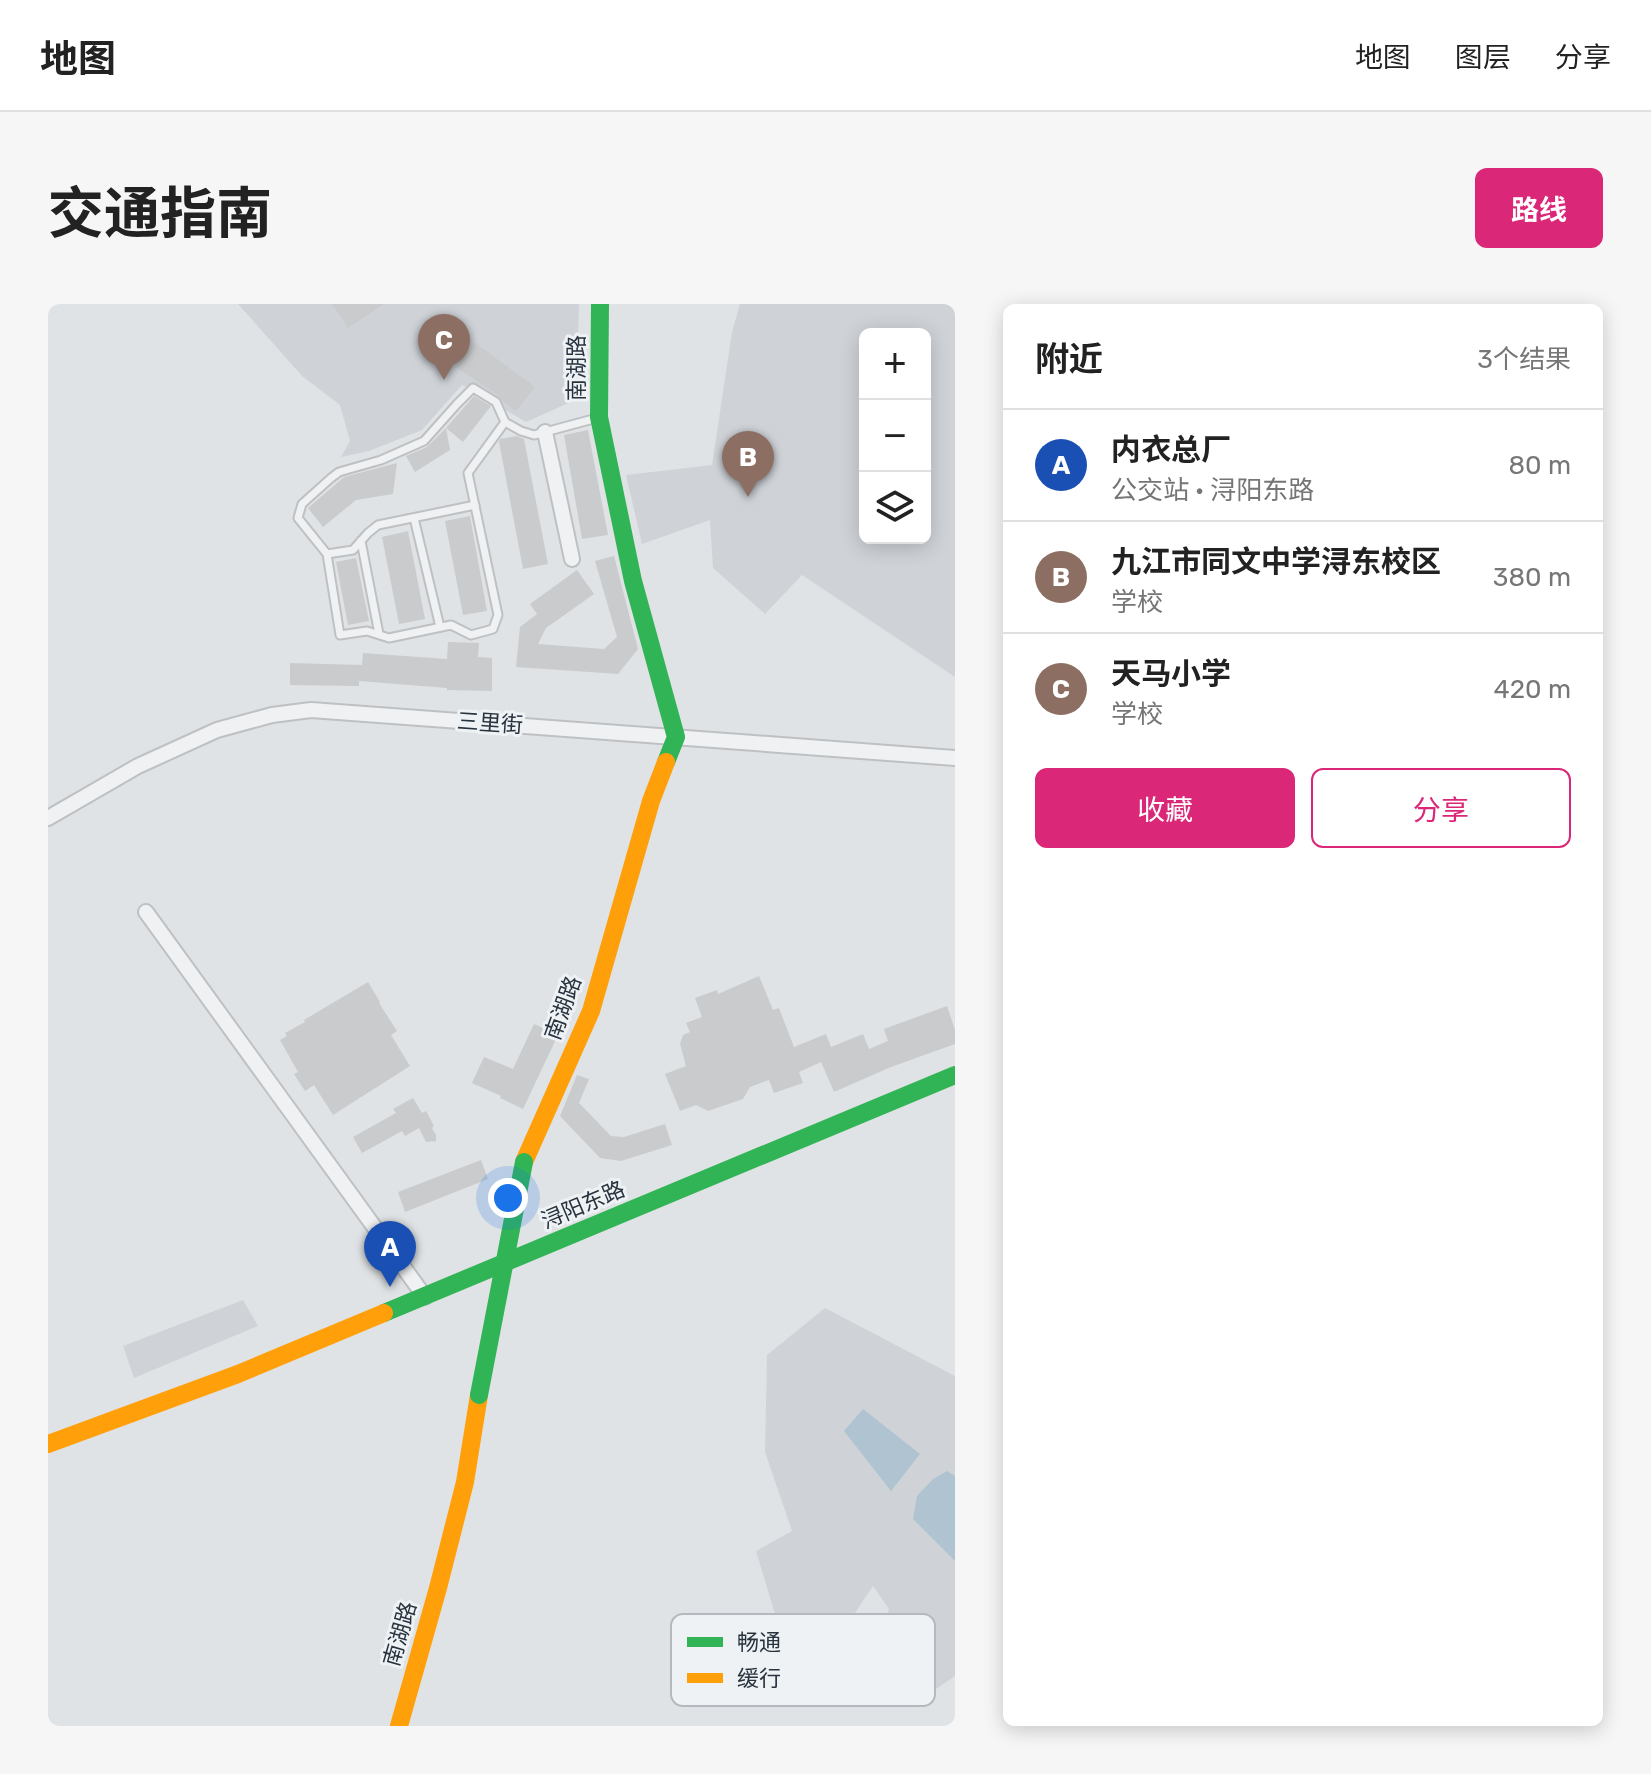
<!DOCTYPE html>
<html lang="zh">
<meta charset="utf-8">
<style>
body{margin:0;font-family:Rubik,"Noto Sans SC",sans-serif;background:#f6f6f6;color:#222}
.controls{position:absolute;right:24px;top:24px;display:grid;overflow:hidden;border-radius:12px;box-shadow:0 4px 20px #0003}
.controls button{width:72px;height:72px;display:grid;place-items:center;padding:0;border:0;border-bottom:2px solid #e0e0e0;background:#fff;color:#222;font:40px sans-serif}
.you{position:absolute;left:460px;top:894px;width:28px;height:28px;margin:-20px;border:6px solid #fff;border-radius:50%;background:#1a73e8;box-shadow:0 0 0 12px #1a73e833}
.badge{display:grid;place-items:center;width:52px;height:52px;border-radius:50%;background:#db2777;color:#fff;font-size:26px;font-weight:700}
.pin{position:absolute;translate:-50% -66px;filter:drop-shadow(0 2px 4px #0008)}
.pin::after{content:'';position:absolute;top:42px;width:28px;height:24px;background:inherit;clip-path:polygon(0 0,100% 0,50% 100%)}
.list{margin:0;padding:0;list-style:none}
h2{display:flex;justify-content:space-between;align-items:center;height:104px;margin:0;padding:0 32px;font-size:34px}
h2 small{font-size:26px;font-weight:400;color:#767676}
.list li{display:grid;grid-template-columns:52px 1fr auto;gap:24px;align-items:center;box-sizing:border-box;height:112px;padding:0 32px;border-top:2px solid #e0e0e0}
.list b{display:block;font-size:30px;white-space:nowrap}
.list p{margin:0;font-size:26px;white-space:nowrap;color:#767676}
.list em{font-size:26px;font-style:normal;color:#767676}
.actions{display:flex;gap:16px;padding:24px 32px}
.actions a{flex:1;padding:18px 0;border:2px solid #db2777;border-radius:12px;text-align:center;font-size:28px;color:#db2777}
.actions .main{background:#db2777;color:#fff}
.icon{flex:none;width:44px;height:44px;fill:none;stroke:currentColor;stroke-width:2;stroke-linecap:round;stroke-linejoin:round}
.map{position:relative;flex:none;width:907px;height:1422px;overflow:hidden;border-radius:12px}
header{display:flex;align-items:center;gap:48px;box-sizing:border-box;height:112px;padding:0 40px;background:#fff;border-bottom:2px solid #e0e0e0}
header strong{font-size:38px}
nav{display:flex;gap:44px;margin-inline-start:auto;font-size:28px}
.intro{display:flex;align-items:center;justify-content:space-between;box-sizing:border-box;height:192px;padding:0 48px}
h1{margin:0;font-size:56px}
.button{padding:20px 36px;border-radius:12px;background:#db2777;color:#fff;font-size:28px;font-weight:700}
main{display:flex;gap:48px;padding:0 48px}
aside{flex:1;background:#fff;border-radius:12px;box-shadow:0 4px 20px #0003}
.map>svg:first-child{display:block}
.built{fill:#cfd3d8;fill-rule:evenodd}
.water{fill:#afc4d0}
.building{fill:#c9cbcd}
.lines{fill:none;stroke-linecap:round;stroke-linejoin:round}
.lane-casing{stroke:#bec1c3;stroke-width:11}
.street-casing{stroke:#bec1c3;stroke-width:18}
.lane{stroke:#f0f1f2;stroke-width:7}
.street{stroke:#f0f1f2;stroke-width:14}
.fast{stroke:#30b455;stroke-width:18}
.slow{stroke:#ff9f0a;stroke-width:18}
.fast-bridge{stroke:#30b455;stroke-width:18}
.labels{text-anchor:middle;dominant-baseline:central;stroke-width:6;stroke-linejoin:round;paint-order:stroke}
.street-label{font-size:22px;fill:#28333e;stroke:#eef2f5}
.key{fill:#eef2f5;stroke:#b3b9be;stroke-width:2}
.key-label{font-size:22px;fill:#28333e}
</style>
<header>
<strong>地图</strong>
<nav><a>地图</a><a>图层</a><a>分享</a></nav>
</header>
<div class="intro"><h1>交通指南</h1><a class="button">路线</a></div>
<main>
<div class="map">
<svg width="907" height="1422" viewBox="0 0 907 1422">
<rect width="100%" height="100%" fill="#e0e3e5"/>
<g class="built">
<polygon points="190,0 531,0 530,36 532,94 478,118 414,81 374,126 321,147 293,153 302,137 292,101 254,72"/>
<path d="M692,0H907V373L754,271L717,310L665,264L662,216L594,240L578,171L664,161L684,28ZM817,30H877V234H817Z"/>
<polygon points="195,996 210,1022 86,1074 75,1042"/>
<polygon points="777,1004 907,1072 907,1372 875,1394 832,1334 841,1305 825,1282 768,1367 726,1307 708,1247 744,1227 717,1148 719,1051"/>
</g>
<g class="water">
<polygon points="815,1105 872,1150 843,1187 796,1127"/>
<polygon points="899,1167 907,1172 907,1257 865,1215 869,1192 885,1175"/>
</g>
<g class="building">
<polygon points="284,0 336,0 300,24"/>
<polygon points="426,38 487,83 468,107 455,98 451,92 408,63"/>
<polygon points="426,92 443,102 415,138 398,124"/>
<polygon points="398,124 402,146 367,168 358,152 379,143"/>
<polygon points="540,126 560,231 534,235 516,131"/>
<polygon points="469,132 476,135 500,260 475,265 451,138 452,135"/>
<polygon points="349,159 345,190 308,196 275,223 260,204 296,173"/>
<polygon points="422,212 439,307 415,311 397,217"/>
<polygon points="360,227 377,315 351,320 334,233"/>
<polygon points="566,252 590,345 570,370 468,363 472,323 489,310 482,300 529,266 546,290 498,324 490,340 556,345 569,333 547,257"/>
<polygon points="308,254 321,317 300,321 288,258"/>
<polygon points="400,338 431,339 430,353 444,354 444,387 399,386 399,384 311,377 311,382 242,381 242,359 314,361 315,349 399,355"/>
<polygon points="711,672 725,706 731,704 746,743 778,730 783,743 815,730 821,745 840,737 836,725 899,702 907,726 907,740 843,763 786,788 773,758 751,768 755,779 726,789 721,776 702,783 695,795 660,807 648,801 632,807 617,770 638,762 632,740 635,731 642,728 638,719 654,713 647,694 669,686 670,690"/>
<polygon points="320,678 332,698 331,699 349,727 343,731 362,762 285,811 266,781 257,787 246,770 250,768 232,736 239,732 237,729 257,718 256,716"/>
<polygon points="486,720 510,731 475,805 452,794 453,792 424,779 436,753 465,765"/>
<polygon points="529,771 541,775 531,799 563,832 576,833 617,820 624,841 573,857 552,854 512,812"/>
<polygon points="365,794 374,809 378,807 386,822 384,824 388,831 388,837 378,838 371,824 357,832 354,827 314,849 305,833 348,809 345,805"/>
<polygon points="433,856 440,875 357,908 350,888"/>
</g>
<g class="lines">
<g class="lane-casing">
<g id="lane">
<polyline points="457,118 420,169 450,311 445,325 423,331 403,321 341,334 319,327 292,331 279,250 250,214 254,200 283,174 291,168 333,156 376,137 409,100 425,84 448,98 457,118 473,127 486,131 549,114"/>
<polyline points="366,214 392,323"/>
<polyline points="313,237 331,330"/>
<polyline points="279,250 305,246 320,229 330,221 427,201"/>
</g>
</g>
<g class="street-casing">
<g id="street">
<polyline points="497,128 524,255"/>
<polyline points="0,514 90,462 169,426 224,411 263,406 907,454"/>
<polyline points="98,608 377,993"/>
</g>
</g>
<use href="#lane" class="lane"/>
<use href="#street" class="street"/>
<g class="fast">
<polyline points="552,0 551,113 585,277 628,433 618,458"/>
<polyline points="336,1009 907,771"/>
</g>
<g class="slow">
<polyline points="476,858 543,707 603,497 618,458"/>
<polyline points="0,1140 190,1070 336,1009"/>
<polyline points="351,1422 390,1284 417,1178 431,1091"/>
</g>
<polyline class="fast-bridge" points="431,1091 476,858"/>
</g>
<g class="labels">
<g class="street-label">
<text transform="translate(528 64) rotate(-90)">南湖路</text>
<text transform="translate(442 419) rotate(4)">三里街</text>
<text transform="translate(515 704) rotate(-70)">南湖路</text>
<text transform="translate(535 901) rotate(-23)">浔阳东路</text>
<text transform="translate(352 1330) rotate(-74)">南湖路</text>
</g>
</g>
<rect x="623" y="1310" width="264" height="92" rx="12" class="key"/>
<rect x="639" y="1333" width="36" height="10" fill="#30b455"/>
<rect x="639" y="1369" width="36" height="10" fill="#ff9f0a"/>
<g class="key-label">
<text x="689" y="1346">畅通</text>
<text x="689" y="1382">缓行</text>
</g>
</svg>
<div class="controls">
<button>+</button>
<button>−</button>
<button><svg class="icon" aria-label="layers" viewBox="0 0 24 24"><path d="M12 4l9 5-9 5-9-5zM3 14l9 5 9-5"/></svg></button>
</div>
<div class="you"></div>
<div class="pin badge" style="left:342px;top:983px;background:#1a4fb4">A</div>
<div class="pin badge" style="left:700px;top:193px;background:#8d6e63">B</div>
<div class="pin badge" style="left:396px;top:76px;background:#8d6e63">C</div>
</div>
<aside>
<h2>附近<small>3个结果</small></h2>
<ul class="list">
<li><span class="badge" style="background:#1a4fb4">A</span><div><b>内衣总厂</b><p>公交站 · 浔阳东路</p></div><em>80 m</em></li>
<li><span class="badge" style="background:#8d6e63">B</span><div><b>九江市同文中学浔东校区</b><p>学校</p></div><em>380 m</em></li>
<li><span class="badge" style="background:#8d6e63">C</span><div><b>天马小学</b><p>学校</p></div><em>420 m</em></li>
</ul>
<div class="actions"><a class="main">收藏</a><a>分享</a></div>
</aside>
</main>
